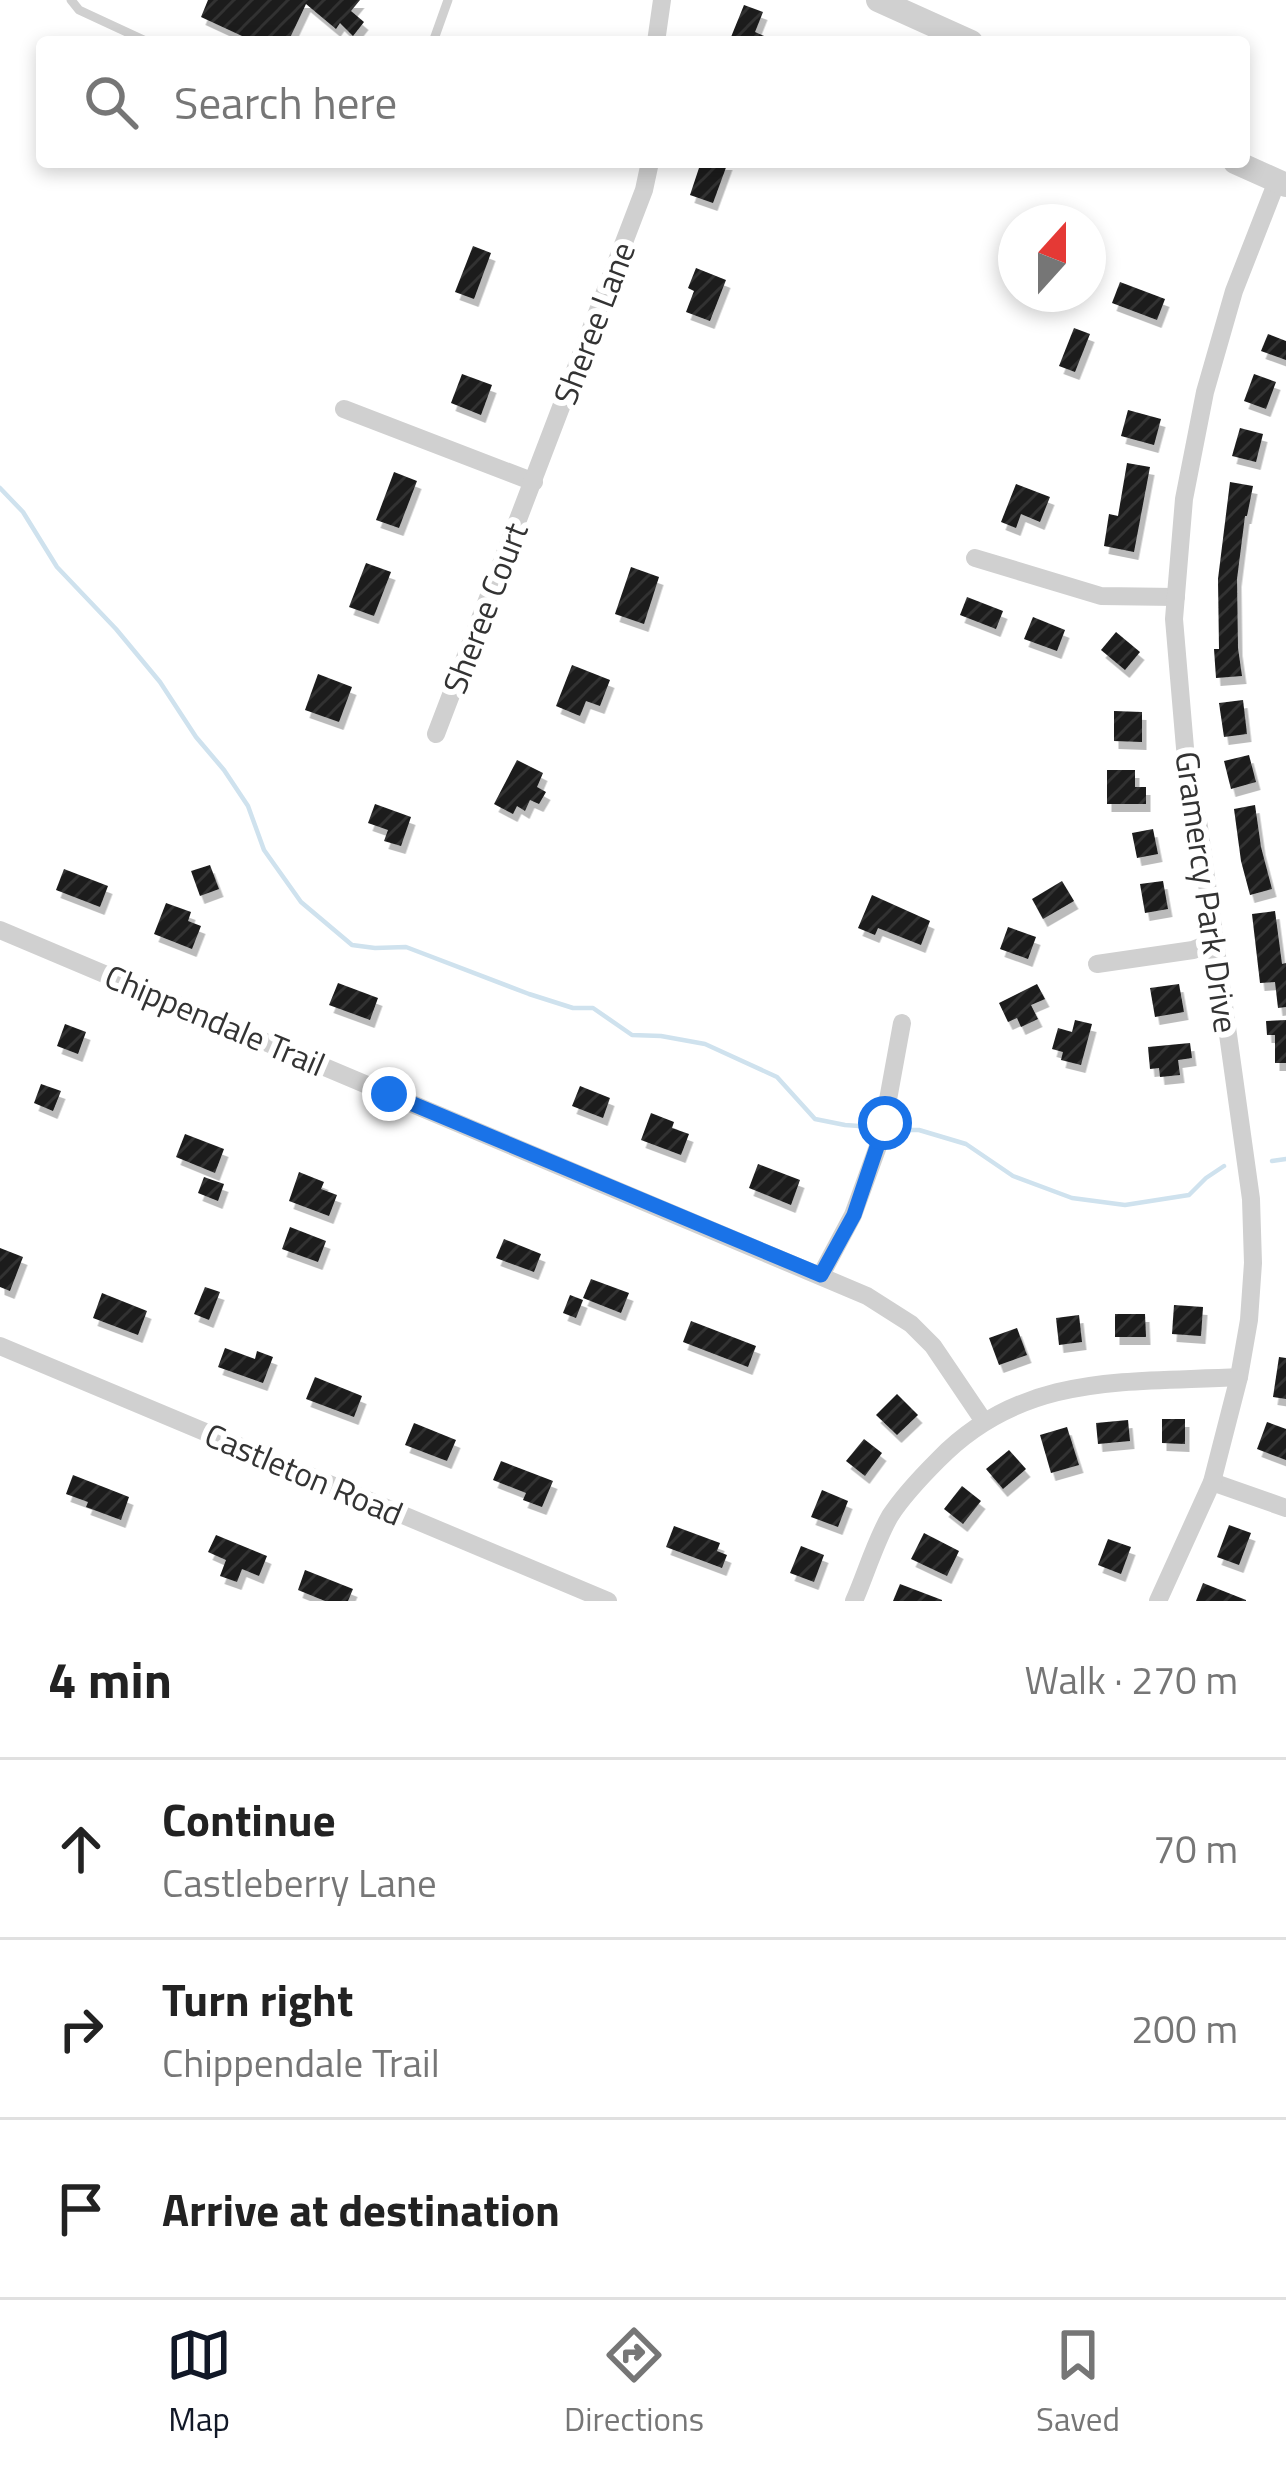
<!DOCTYPE html>
<meta charset="utf-8">
<style>
body{margin:0;font-family:"Titillium Web",sans-serif;background:#f6f6f6;color:#222}
.compass{position:absolute;left:998px;top:204px;width:108px;height:108px;border-radius:50%;background:#fff;box-shadow:0 6px 18px #0003;rotate:21deg}
.stop{position:absolute;width:36px;height:36px;margin:-27px;border:9px solid #1a73e8;border-radius:50%;background:#fff}
.stop.end{background:#1a73e8;border-color:#fff;box-shadow:0 3px 12px #0008}
.list{margin:0;padding:0;list-style:none}
h2{display:flex;justify-content:space-between;align-items:center;height:156px;margin:0;padding:0 48px;font-size:51px}
h2 small{font-size:39px;font-weight:400;color:#767676}
.list li{display:grid;grid-template-columns:78px 1fr auto;gap:36px;align-items:center;box-sizing:border-box;height:180px;padding:0 48px;border-top:3px solid #e0e0e0}
.list b{display:block;font-size:45px;white-space:nowrap}
.list p{margin:0;font-size:39px;white-space:nowrap;color:#767676}
.list em{font-size:39px;font-style:normal;color:#767676}
.icon{flex:none;width:66px;height:66px;fill:none;stroke:currentColor;stroke-width:2;stroke-linecap:round;stroke-linejoin:round}
.map{position:relative;flex:none;width:1286px;height:1601px;overflow:hidden}
.search{position:absolute;background:#fff;box-shadow:0 6px 18px #0003;left:36px;right:36px;top:36px;height:132px;display:flex;align-items:center;gap:30px;box-sizing:border-box;padding:0 42px;border-radius:12px;color:#767676;font-size:45px}
.sheet{height:696px;background:#fff}
nav{display:flex;justify-content:space-around;align-items:center;box-sizing:border-box;height:168px;border-top:3px solid #e0e0e0;background:#fff;font-size:33px;color:#767676}
nav a{display:grid;justify-items:center;gap:6px}
nav .on{color:#111827}
.map>svg:first-child{display:block}
.lines{fill:none;stroke-linecap:round;stroke-linejoin:round}
.stream{stroke:#cfe2ee;stroke-width:4.5}
.building{fill:url(#building-hatch);filter:url(#shadow)}
.service{stroke:#d0d0d0;stroke-width:9}
.minor{stroke:#d0d0d0;stroke-width:18}
.tertiary{stroke:#d0d0d0;stroke-width:24}
.route{stroke:#1a73e8;stroke-width:15}
.labels{text-anchor:middle;dominant-baseline:central;stroke-width:12;stroke-linejoin:round;paint-order:stroke}
.street-label{font-size:33px;fill:#333;stroke:#fff}
</style>
<div class="map">
<svg width="1286" height="1601" viewBox="0 0 1286 1601">
<defs>
<pattern id="building-hatch" width="6" height="6" patternUnits="userSpaceOnUse" patternTransform="scale(3)"><rect width="6" height="6" fill="#1a1a1a"/><path d="M-1 1l2-2M0 6l6-6M5 7l2-2" fill="none" stroke="#333"/></pattern>
<filter id="shadow"><feDropShadow dx="4.5" dy="8" stdDeviation="0" flood-color="#0004"/></filter>
</defs>
<rect width="100%" height="100%" fill="#fff"/>
<g class="lines">
<g class="stream">
<polyline points="0,488 23,512 57,567 116,629 160,682 196,737 224,770 248,806 264,850 301,902 352,945 375,948 406,947 529,994 573,1008 593,1008 632,1035 661,1036 705,1044 777,1077 815,1119 845,1125 873,1127"/>
<polyline points="895,1130 919,1130 966,1144 1013,1176 1072,1198 1125,1205 1189,1195 1206,1178 1224,1166"/>
<polyline points="1272,1161 1286,1159"/>
</g>
</g>
<g class="building">
<polygon points="208,0 360,0 351,11 364,22 353,36 340,23 336,29 306,4 288,42 255,42 201,17"/>
<polygon points="744,5 763,12 755,32 778,42 729,42"/>
<polygon points="701,162 728,162 713,203 690,195"/>
<polygon points="473,246 491,253 474,299 455,292"/>
<polygon points="696,268 726,280 710,321 686,312 694,291 688,288"/>
<polygon points="1120,282 1165,299 1157,320 1112,303"/>
<polygon points="1074,328 1090,334 1075,372 1059,366"/>
<polygon points="1268,334 1286,341 1286,360 1261,351"/>
<polygon points="462,374 492,385 481,415 451,403"/>
<polygon points="1254,374 1276,382 1266,409 1244,401"/>
<polygon points="1128,410 1161,419 1154,445 1121,436"/>
<polygon points="1240,428 1263,434 1256,462 1232,456"/>
<polygon points="1127,463 1150,467 1134,552 1104,546 1109,514 1118,516"/>
<polygon points="394,472 417,481 399,528 376,520"/>
<polygon points="1230,482 1253,486 1247,516 1245,516 1237,579 1238,648 1242,676 1216,678 1214,649 1219,649 1218,579"/>
<polygon points="1016,484 1050,497 1040,522 1021,514 1016,528 1001,522"/>
<polygon points="366,563 391,572 374,616 349,607"/>
<polygon points="631,567 659,577 644,624 615,614"/>
<polygon points="967,597 1003,611 996,629 960,615"/>
<polygon points="1033,617 1065,630 1057,651 1024,639"/>
<polygon points="1116,632 1140,652 1125,670 1101,650"/>
<polygon points="572,665 610,680 600,706 586,701 580,716 556,706"/>
<polygon points="318,674 352,687 339,722 305,710"/>
<polygon points="1243,700 1247,734 1224,737 1219,703"/>
<polygon points="1114,711 1142,712 1142,742 1114,741"/>
<polygon points="1249,755 1256,782 1231,789 1224,761"/>
<polygon points="517,760 543,773 537,787 546,792 539,804 530,800 525,811 517,806 513,814 494,804"/>
<polygon points="1107,770 1135,770 1135,787 1146,787 1146,804 1107,804"/>
<polygon points="375,804 411,817 401,846 384,841 388,830 368,823"/>
<polygon points="1255,805 1261,847 1272,889 1250,895 1241,861 1234,809"/>
<polygon points="1153,829 1158,854 1137,858 1132,833"/>
<polygon points="210,865 219,889 200,896 191,871"/>
<polygon points="64,869 108,886 100,907 56,890"/>
<polygon points="1062,881 1074,901 1043,919 1032,899"/>
<polygon points="1163,881 1168,909 1145,913 1140,884"/>
<polygon points="872,895 930,921 921,945 878,928 875,935 858,928"/>
<polygon points="166,903 191,912 188,921 201,926 192,949 154,934"/>
<polygon points="1275,911 1282,964 1286,963 1286,1007 1278,1008 1275,982 1260,983 1252,914"/>
<polygon points="1008,927 1036,937 1028,959 1000,949"/>
<polygon points="338,983 378,998 370,1020 329,1005"/>
<polygon points="1037,984 1045,999 1031,1005 1038,1019 1021,1027 1017,1018 1008,1022 999,1003"/>
<polygon points="1179,984 1184,1012 1155,1017 1150,988"/>
<polygon points="1075,1020 1092,1024 1081,1065 1061,1060 1063,1052 1052,1049 1058,1028 1072,1032"/>
<polygon points="1286,1020 1286,1063 1275,1063 1275,1035 1267,1035 1266,1021"/>
<polygon points="65,1024 86,1032 78,1054 57,1046"/>
<polygon points="1190,1043 1192,1058 1178,1060 1180,1075 1160,1077 1159,1068 1150,1069 1148,1047"/>
<polygon points="41,1084 61,1091 53,1111 34,1103"/>
<polygon points="580,1086 610,1098 603,1118 572,1106"/>
<polygon points="651,1113 674,1122 672,1128 689,1134 681,1155 641,1140"/>
<polygon points="185,1134 224,1149 215,1173 176,1157"/>
<polygon points="758,1164 800,1180 791,1205 749,1188"/>
<polygon points="299,1172 324,1182 321,1189 337,1195 329,1216 289,1201"/>
<polygon points="204,1177 224,1184 218,1201 198,1193"/>
<polygon points="290,1227 326,1241 318,1262 282,1249"/>
<polygon points="504,1239 541,1254 534,1272 496,1258"/>
<polygon points="0,1248 23,1257 10,1291 0,1287"/>
<polygon points="591,1279 629,1293 621,1313 583,1298"/>
<polygon points="205,1287 220,1292 209,1320 194,1314"/>
<polygon points="102,1293 147,1311 138,1335 93,1318"/>
<polygon points="570,1295 583,1300 576,1318 563,1313"/>
<polygon points="1174,1305 1203,1307 1201,1336 1172,1334"/>
<polygon points="1115,1314 1145,1314 1146,1337 1115,1337"/>
<polygon points="1079,1315 1082,1342 1059,1345 1056,1318"/>
<polygon points="691,1321 756,1346 748,1367 683,1342"/>
<polygon points="1017,1328 1027,1355 999,1365 989,1338"/>
<polygon points="225,1348 255,1359 257,1351 273,1357 263,1383 218,1367"/>
<polygon points="1279,1357 1286,1358 1286,1399 1273,1397"/>
<polygon points="315,1377 362,1396 354,1417 306,1399"/>
<polygon points="897,1394 918,1415 897,1435 876,1415"/>
<polygon points="1162,1419 1185,1419 1185,1444 1162,1443"/>
<polygon points="1128,1420 1130,1441 1098,1444 1096,1423"/>
<polygon points="1267,1422 1286,1429 1286,1460 1257,1449"/>
<polygon points="414,1423 456,1440 447,1461 405,1445"/>
<polygon points="1067,1427 1079,1465 1051,1473 1040,1435"/>
<polygon points="864,1439 882,1453 865,1476 846,1461"/>
<polygon points="1009,1450 1026,1469 1003,1489 986,1469"/>
<polygon points="501,1461 553,1481 542,1507 523,1500 526,1493 493,1480"/>
<polygon points="73,1475 129,1497 121,1520 86,1507 88,1502 66,1494"/>
<polygon points="962,1486 981,1501 963,1524 944,1509"/>
<polygon points="822,1490 848,1501 838,1527 811,1517"/>
<polygon points="1229,1525 1251,1533 1239,1565 1217,1557"/>
<polygon points="674,1526 720,1543 717,1551 727,1555 722,1568 666,1547"/>
<polygon points="924,1533 959,1551 947,1576 911,1559"/>
<polygon points="216,1535 267,1556 259,1576 242,1569 237,1582 220,1576 226,1560 208,1552"/>
<polygon points="1108,1539 1131,1547 1121,1574 1098,1565"/>
<polygon points="801,1546 824,1555 814,1582 790,1573"/>
<polygon points="305,1570 353,1589 348,1601 325,1601 298,1590"/>
<polygon points="1203,1583 1246,1600 1246,1601 1196,1601"/>
<polygon points="900,1584 942,1600 942,1601 893,1601"/>
</g>
<g class="lines">
<g class="service">
<polyline points="71,0 79,10 148,42"/>
<polyline points="433,42 448,0"/>
</g>
<g class="minor">
<polyline points="656,42 662,0"/>
<polyline points="344,409 534,482"/>
<polyline points="975,558 1101,596 1176,597"/>
<polyline points="436,734 644,190 650,162"/>
<polyline points="0,930 867,1296 911,1324 933,1346 983,1420"/>
<polyline points="1097,964 1193,950 1216,941"/>
<polyline points="821,1275 853,1215 881,1138 902,1023"/>
<polyline points="0,1346 608,1601"/>
<polyline points="1212,1482 1286,1508"/>
<path d="M854,1601C866,1574 875,1542 890,1516C903,1496 921,1477 938,1460C1023,1372 1127,1383 1239,1377"/>
<polyline points="1158,1601 1212,1482 1239,1377 1249,1320 1253,1263 1251,1199 1199,827 1185,748 1174,619 1184,499 1205,392 1234,291 1277,181"/>
</g>
<g class="tertiary">
<polyline points="878,0 971,42"/>
<polyline points="1235,162 1286,185"/>
</g>
</g>
<g class="lines">
<polyline class="route" points="389,1094 821,1275 854,1215 885,1123"/>
</g>
<g class="labels">
<g class="street-label">
<text transform="translate(594 323) rotate(-69)">Sheree Lane</text>
<text transform="translate(485 608) rotate(-69)">Sheree Court</text>
<text transform="translate(1207 892) rotate(82)">Gramercy Park Drive</text>
<text transform="translate(215 1020) rotate(23)">Chippendale Trail</text>
<text transform="translate(304 1474) rotate(23)">Castleton Road</text>
</g>
</g>
</svg>
<svg class="compass" viewBox="-18 -18 36 36"><path d="M0-13l5 13h-10z" fill="#e53935"/><path d="M0 13l5-13h-10z" fill="#767676"/></svg>
<div class="stop" style="left:885px;top:1123px"></div>
<div class="stop end" style="left:389px;top:1094px"></div>
<div class="search"><svg class="icon" aria-label="search" viewBox="0 0 24 24"><circle cx="10" cy="10" r="6"/><path d="M15 15l6 6"/></svg>Search here</div>
</div>
<section class="sheet">
<h2>4 min<small>Walk · 270 m</small></h2>
<ul class="list">
<li><svg class="icon" aria-label="ahead" viewBox="0 0 24 24"><path d="M12 20V5M6 11l6-6 6 6"/></svg><div><b>Continue</b><p>Castleberry Lane</p></div><em>70 m</em></li>
<li><svg class="icon" aria-label="right" viewBox="0 0 24 24"><path d="M7 20v-9h11M14 6l5 5-5 5"/></svg><div><b>Turn right</b><p>Chippendale Trail</p></div><em>200 m</em></li>
<li><svg class="icon" aria-label="arrive" viewBox="0 0 24 24"><path d="M6 21V4h12l-3 4 3 4H6"/></svg><div><b>Arrive at destination</b></div></li>
</ul>
</section>
<nav>
<a class="on"><svg class="icon" aria-label="map" viewBox="0 0 24 24"><path d="M3 6l6-2 6 2 6-2v14l-6 2-6-2-6 2zM9 4v14M15 6v14"/></svg>Map</a>
<a><svg class="icon" aria-label="directions" viewBox="0 0 24 24"><path d="M12 3l9 9-9 9-9-9zM9 14v-3h6M13 9l2 2-2 2"/></svg>Directions</a>
<a><svg class="icon" aria-label="saved" viewBox="0 0 24 24"><path d="M7 4h10v16l-5-4-5 4z"/></svg>Saved</a>
</nav>
